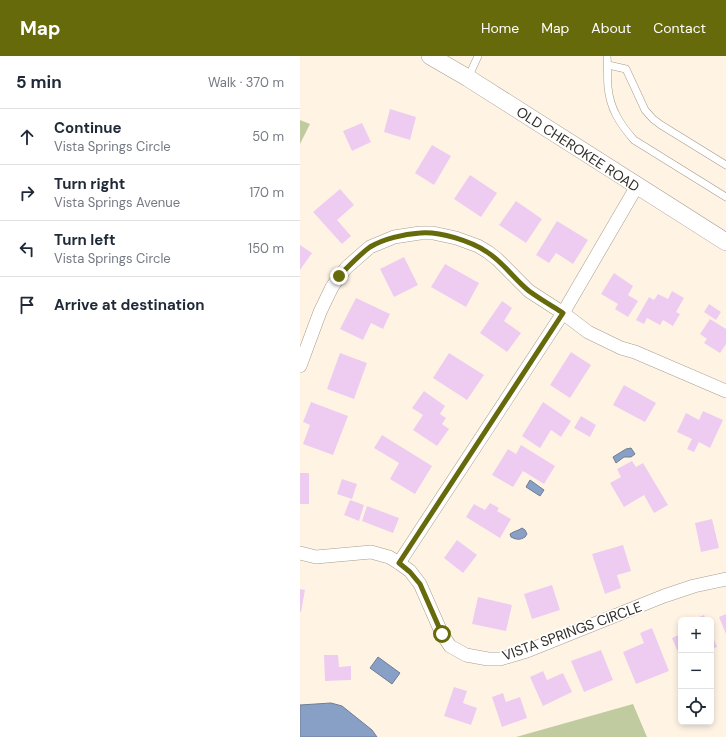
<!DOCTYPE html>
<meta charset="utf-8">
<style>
body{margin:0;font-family:"DM Sans",sans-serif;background:#f2f2f3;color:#1f2937}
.controls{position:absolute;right:12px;bottom:12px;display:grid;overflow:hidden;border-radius:6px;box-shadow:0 2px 6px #0003}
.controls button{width:36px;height:36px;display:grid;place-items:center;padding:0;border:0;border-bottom:1px solid #e0e1e3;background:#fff;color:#1f2937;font:20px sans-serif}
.stop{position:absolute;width:12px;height:12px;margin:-9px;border:3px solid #666a0a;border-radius:50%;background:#fff}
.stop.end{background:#666a0a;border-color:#fff;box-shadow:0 1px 4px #0008}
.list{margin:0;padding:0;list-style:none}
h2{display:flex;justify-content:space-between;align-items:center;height:52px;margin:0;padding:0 16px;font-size:17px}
h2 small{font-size:13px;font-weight:400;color:#747a83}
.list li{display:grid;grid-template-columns:26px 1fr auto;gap:12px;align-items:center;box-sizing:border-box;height:56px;padding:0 16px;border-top:1px solid #e0e1e3}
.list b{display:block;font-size:15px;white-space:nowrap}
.list p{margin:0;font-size:13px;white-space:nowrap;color:#747a83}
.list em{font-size:13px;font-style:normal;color:#747a83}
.icon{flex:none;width:22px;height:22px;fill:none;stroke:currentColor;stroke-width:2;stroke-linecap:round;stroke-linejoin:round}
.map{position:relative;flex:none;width:426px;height:681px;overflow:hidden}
header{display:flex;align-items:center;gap:24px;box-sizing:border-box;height:56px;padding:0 20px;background:#666a0a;color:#fff}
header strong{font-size:19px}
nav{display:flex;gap:22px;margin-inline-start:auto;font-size:14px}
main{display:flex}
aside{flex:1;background:#fff}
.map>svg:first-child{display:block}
.forest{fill:#c0cc9f}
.water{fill:#89a0c6;stroke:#6e7d96}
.building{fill:#eeccf1}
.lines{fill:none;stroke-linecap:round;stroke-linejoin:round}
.service-casing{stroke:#a79d8f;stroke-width:8}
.minor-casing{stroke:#a79d8f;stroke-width:14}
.tertiary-casing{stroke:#a79d8f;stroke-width:18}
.service{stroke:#fff;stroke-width:7}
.minor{stroke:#fff;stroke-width:13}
.tertiary{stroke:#fff;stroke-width:17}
.route{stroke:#666a0a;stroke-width:5}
.labels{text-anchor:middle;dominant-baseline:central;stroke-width:3.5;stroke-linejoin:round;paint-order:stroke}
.street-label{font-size:14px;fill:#302c26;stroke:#fff}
</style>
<header>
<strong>Map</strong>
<nav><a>Home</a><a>Map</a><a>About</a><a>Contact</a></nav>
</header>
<main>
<aside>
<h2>5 min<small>Walk · 370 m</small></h2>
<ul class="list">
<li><svg class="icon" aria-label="ahead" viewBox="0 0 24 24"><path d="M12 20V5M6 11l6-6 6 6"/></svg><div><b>Continue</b><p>Vista Springs Circle</p></div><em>50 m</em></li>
<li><svg class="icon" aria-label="right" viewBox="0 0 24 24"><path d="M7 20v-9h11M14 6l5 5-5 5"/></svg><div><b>Turn right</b><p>Vista Springs Avenue</p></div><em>170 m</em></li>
<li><svg class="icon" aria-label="left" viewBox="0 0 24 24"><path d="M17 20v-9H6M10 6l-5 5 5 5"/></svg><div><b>Turn left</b><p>Vista Springs Circle</p></div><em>150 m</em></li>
<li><svg class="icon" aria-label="arrive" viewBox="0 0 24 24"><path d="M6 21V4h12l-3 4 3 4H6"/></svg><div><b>Arrive at destination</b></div></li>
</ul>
</aside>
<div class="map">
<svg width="426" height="681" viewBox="0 0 426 681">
<rect width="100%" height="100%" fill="#fff4e4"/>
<g class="forest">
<polygon points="0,64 10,68 0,88"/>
<polygon points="333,648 347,681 216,681"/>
</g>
<g class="water">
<polygon points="331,392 335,398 331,401 324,401 316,407 313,401 326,393"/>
<polygon points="230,424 244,434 240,440 226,431"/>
<path d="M222,472L225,474L227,478L225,481C220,484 217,484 211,481L210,478C214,475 218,475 222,472Z"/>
<polygon points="78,601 100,617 92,628 70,612"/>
<polygon points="31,647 42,650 72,674 77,681 0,681 0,649"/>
</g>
<g class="building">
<polygon points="90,53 116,61 110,84 84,76"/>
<polygon points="62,67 71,86 52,95 43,75"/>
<polygon points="132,89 151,100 134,129 115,117"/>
<polygon points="170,119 197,137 181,161 154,143"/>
<polygon points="40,133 54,149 37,164 51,180 42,188 13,156"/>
<polygon points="216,145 242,163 226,187 199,169"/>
<polygon points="257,165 288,184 273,208 256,197 249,207 236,199"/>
<polygon points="0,189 12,197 0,214"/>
<polygon points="104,201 118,229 94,241 80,213"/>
<polygon points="145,208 179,227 166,251 131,231"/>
<polygon points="314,217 333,230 328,239 338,245 328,261 315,253 318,248 301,238"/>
<polygon points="372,235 384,242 376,256 380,258 373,270 363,264 360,269 347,262 344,268 336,264 349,241 354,244 358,238 368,243"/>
<polygon points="56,242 90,258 83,273 71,267 63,284 40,273"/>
<polygon points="202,245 212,252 204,265 221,277 207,296 180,277"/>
<polygon points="409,248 421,256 416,264 404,256"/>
<polygon points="410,263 426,273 426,288 420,297 404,287 407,283 400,278"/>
<polygon points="271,296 291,309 270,342 250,329"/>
<polygon points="40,297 67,307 54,343 27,333"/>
<polygon points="149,297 184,319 167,344 133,322"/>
<polygon points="324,329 356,347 345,366 313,349"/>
<polygon points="124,335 145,350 140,358 146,362 142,368 149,373 137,390 113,374 123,359 112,352"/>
<polygon points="11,346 48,360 33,399 3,388 10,369 3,366"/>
<polygon points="243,346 271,365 261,381 251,374 240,392 222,380"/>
<polygon points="403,355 423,364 410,392 399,386 394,396 387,393 392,383 377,376 386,357 399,364"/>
<polygon points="281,360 296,369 290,381 274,372"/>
<polygon points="82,379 132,410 115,438 90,423 99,407 74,392"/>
<polygon points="221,389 255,410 244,428 223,415 213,431 192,419 208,393 216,398"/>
<polygon points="332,405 336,411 343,407 368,449 354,457 344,439 324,451 310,427 321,421 317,413"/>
<rect x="0" y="417" width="9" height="31"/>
<polygon points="42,423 57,428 52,443 37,438"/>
<polygon points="50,444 64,449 59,465 44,459"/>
<polygon points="190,447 199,452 197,455 211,463 200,482 166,461 174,448 185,454"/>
<polygon points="67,450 99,462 93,477 62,465"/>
<polygon points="412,463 419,492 401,496 395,467"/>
<polygon points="157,484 177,499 163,517 144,502"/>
<polygon points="323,489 331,515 317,519 321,532 305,538 292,498"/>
<polygon points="252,529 260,554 232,563 224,538"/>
<polygon points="0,533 5,534 1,556 0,556"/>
<polygon points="178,541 212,549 206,575 172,568"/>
<polygon points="426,558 426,578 419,561"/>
<polygon points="404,559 406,564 392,564"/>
<polygon points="352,572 369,615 336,628 323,596 344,587 340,577"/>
<polygon points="411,577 417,591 411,593"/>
<polygon points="381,578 381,603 372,582"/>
<polygon points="301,594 313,624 284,636 271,605"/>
<polygon points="24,599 38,599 39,611 51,610 51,624 25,625"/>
<polygon points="243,615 247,624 263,617 272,636 243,650 230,621"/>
<polygon points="154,631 167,635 163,647 177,652 171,669 144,660"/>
<polygon points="203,637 206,646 220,641 227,662 202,671 192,641"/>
</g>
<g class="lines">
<g class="service-casing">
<g id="service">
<path d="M307,0C308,11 307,21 308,31C310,53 320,68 334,84L426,141"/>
<polyline points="308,9 326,13 345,54 353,63 361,69 426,109"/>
<polyline points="168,22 178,0"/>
</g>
</g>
<g class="minor-casing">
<g id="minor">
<polyline points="0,310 20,256 32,231 39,221 47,211 70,191 94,181 120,177 133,177 156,182 178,190 188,196 197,203 229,235 263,257 288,276 321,292 335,296 426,335"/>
<polyline points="0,497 16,501 71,496 89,501 99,507 110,515 120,528 142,578 150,590 166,599 188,603 200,603 227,595 364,540 394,530 426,523"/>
<polyline points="99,507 263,257 337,130"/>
</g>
</g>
<g class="tertiary-casing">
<polyline id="tertiary" points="130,0 168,22 426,186"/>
</g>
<use href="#service" class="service"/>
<use href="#minor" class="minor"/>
<use href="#tertiary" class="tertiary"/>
</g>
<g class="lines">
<path class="route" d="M39,220C47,212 60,198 70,191C83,183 104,178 120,177C139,175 171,185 187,196C203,206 214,223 229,235C240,243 252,250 263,257L99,507L110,516L120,528L142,578"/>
</g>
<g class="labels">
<g class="street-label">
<text transform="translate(278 93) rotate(33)">OLD CHEROKEE ROAD</text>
<text transform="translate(272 575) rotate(-20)">VISTA SPRINGS CIRCLE</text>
</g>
</g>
</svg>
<div class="controls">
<button>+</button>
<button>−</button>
<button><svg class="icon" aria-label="locate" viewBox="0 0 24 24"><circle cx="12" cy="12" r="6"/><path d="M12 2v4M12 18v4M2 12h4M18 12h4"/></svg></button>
</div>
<div class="stop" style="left:142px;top:578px"></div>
<div class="stop end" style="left:39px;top:220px"></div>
</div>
</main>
